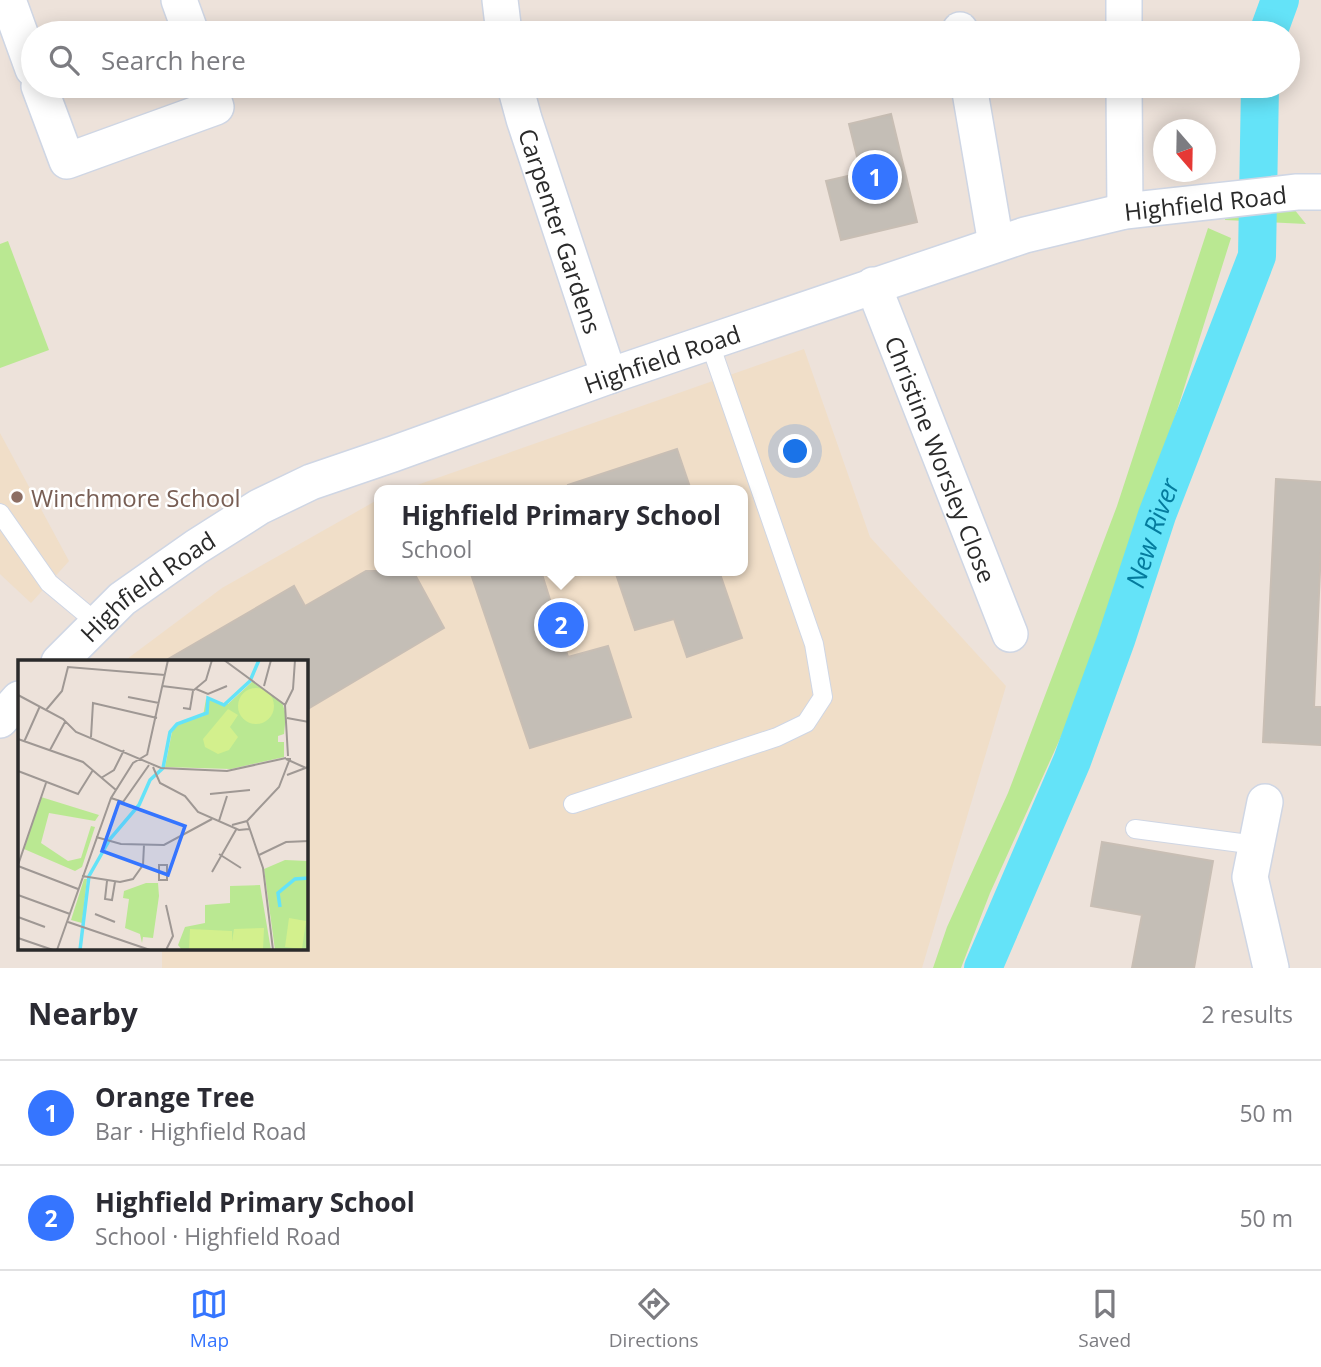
<!DOCTYPE html>
<meta charset="utf-8">
<style>
body{margin:0;font-family:"Open Sans",sans-serif;background:#f7f7f7;color:#2b2b33}
.compass{position:absolute;left:1153px;top:119px;width:63px;height:63px;border-radius:50%;background:#fff;box-shadow:0 4px 18px #0003;rotate:160deg}
.you{position:absolute;left:796px;top:452px;width:24px;height:24px;margin:-18px;border:5px solid #fff;border-radius:50%;background:#1a73e8;box-shadow:0 0 0 10px #1a73e833}
.badge{display:grid;place-items:center;width:46px;height:46px;border-radius:50%;background:#3575ff;color:#fff;font-size:23px;font-weight:700}
.pin{position:absolute;translate:-50% -50%;border:4px solid #fff;box-shadow:0 2px 7px #0006}
.popup{position:absolute;left:374px;top:485px;width:374px;height:91px;box-sizing:border-box;display:grid;place-content:center;border-radius:14px;background:#fff;filter:drop-shadow(0 2px 5px #0005);font-size:23px;white-space:nowrap;color:#7c7c81}
.popup b{font-size:26px;color:#2b2b33}
.popup::after{content:'';position:absolute;left:50%;top:100%;margin-left:-14px;border:14px solid transparent;border-top-color:#fff}
.list{margin:0;padding:0;list-style:none}
h2{display:flex;justify-content:space-between;align-items:center;height:91px;margin:0;padding:0 28px;font-size:30px}
h2 small{font-size:23px;font-weight:400;color:#7c7c81}
.list li{display:grid;grid-template-columns:46px 1fr auto;gap:21px;align-items:center;box-sizing:border-box;height:105px;padding:0 28px;border-top:2px solid #e1e1e2}
.list b{display:block;font-size:26px;white-space:nowrap}
.list p{margin:0;font-size:23px;white-space:nowrap;color:#7c7c81}
.list em{font-size:23px;font-style:normal;color:#7c7c81}
.icon{flex:none;width:38px;height:38px;fill:none;stroke:currentColor;stroke-width:2;stroke-linecap:round;stroke-linejoin:round}
.map{position:relative;flex:none;width:1321px;height:968px;overflow:hidden}
.search{position:absolute;background:#fff;box-shadow:0 4px 18px #0003;left:21px;right:21px;top:21px;height:77px;display:flex;align-items:center;gap:18px;box-sizing:border-box;padding:0 24px;border-radius:38px;color:#7c7c81;font-size:26px}
.sheet{height:301px;background:#fff}
nav{display:flex;justify-content:space-around;align-items:center;box-sizing:border-box;height:98px;border-top:2px solid #e1e1e2;background:#fff;font-size:19px;color:#7c7c81}
nav a{display:grid;justify-items:center;gap:4px}
nav .on{color:#3575ff}
.map>svg:first-child{display:block}
.education{fill:#f0dec8}
.green{fill:#bae892}
.lines{fill:none;stroke-linecap:round;stroke-linejoin:round}
.canal{stroke:#64e3f8;stroke-width:38}
.building{fill:#c4beb6;stroke:#c8beb4;stroke-width:2}
.lane-casing{stroke:#cfd6e4;stroke-width:20}
.street-casing{stroke:#cfd6e4;stroke-width:38}
.lane{stroke:#fff;stroke-width:18}
.street{stroke:#fff;stroke-width:35}
.education-dot{fill:#8d6e63;stroke:#fff;stroke-width:2.5}
.labels{text-anchor:middle;dominant-baseline:central;stroke-width:5;stroke-linejoin:round;paint-order:stroke}
.street-label{font-size:24px;fill:#2a2a2a;stroke:#fff}
.education-label{font-size:24px;fill:#785e54;stroke:#fff;text-anchor:start}
.water-label{font-size:26px;font-style:italic;fill:#047b9d;stroke:#fff}
.inset-river{fill:none;stroke:#64e3f8;stroke-width:3.5}
.inset-road{fill:none;stroke:#9f9894;stroke-width:2}
.view{fill:#3575ff;fill-opacity:0.15;stroke:#3575ff;stroke-width:3.5}
.inset-edge{fill:none;stroke:#2a2a2a;stroke-width:3.5}
</style>
<div class="map">
<svg width="1321" height="968" viewBox="0 0 1321 968">
<rect width="100%" height="100%" fill="#ede2da"/>
<g class="education">
<polygon points="804,349 870,537 1006,686 922,968 162,968 162,949 306,949 306,662 123,662 222,588 379,499 379,571 743,571 743,490 403,490"/>
<polygon points="0,433 69,561 31,603 0,574"/>
</g>
<g class="green">
<polygon points="1290,204 1306,224 1225,220 1225,207"/>
<polygon points="1208,228 1231,238 1123,583 1064,730 990,893 961,968 933,968 947,927 1008,793 1117,506"/>
<polygon points="8,241 49,350 0,368 0,244"/>
</g>
<g class="lines">
<g class="canal">
<polyline points="1268,33 1280,0"/>
<path id="s1" d="M983,968L1072,761L1116,640L1157,515L1257,256L1260,86"/>
</g>
</g>
<g class="building">
<polygon points="891,114 917,222 841,240 826,181 861,173 849,124"/>
<polygon points="677,449 691,490 569,490 568,485"/>
<polygon points="1276,479 1321,482 1321,548 1314,707 1321,707 1321,745 1263,742"/>
<polygon points="366,571 413,571 444,628 306,710 306,662 163,662 294,586 305,606"/>
<polygon points="470,571 541,571 568,657 608,646 631,717 530,748"/>
<polygon points="615,571 719,571 742,638 687,657 674,619 635,630"/>
<polygon points="1102,842 1213,861 1194,968 1132,968 1142,915 1091,906"/>
</g>
<g class="lines">
<g class="lane-casing">
<g id="lane">
<polyline points="0,513 49,583 97,623"/>
<polyline points="573,804 777,737 806,723 823,697 814,644 709,341"/>
<polyline points="1135,829 1256,845"/>
</g>
</g>
<g class="street-casing">
<g id="street">
<polyline points="8,0 33,69"/>
<polyline points="179,0 191,33"/>
<polyline points="500,0 504,33"/>
<polyline points="1124,0 1124,33"/>
<polyline points="960,30 960,33"/>
<polyline points="39,86 67,161 216,107 209,86"/>
<path id="s2" d="M515,86L524,119L609,376"/>
<polyline points="969,86 996,244"/>
<polyline points="1124,86 1125,211"/>
<path id="s3" d="M873,285L1010,634"/>
<path id="s4" d="M59,662L122,599L196,547L259,507L311,482L393,454L609,376L1025,235L1125,211L1297,192H1321"/>
<polyline points="0,720 19,699"/>
<polyline points="1265,802 1250,877 1271,968"/>
</g>
</g>
<use href="#lane" class="lane"/>
<use href="#street" class="street"/>
</g>
<circle class="education-dot" cx="17" cy="497" r="7"/>
<g class="labels">
<g class="street-label">
<text stroke="none"><textPath href="#s4" startOffset="1251">Highfield Road</textPath></text>
<text stroke="none"><textPath href="#s2" startOffset="152">Carpenter Gardens</textPath></text>
<text stroke="none"><textPath href="#s4" startOffset="684">Highfield Road</textPath></text>
<text stroke="none"><textPath href="#s3" startOffset="187">Christine Worsley Close</textPath></text>
<text stroke="none"><textPath href="#s4" startOffset="117">Highfield Road</textPath></text>
</g>
<g class="education-label">
<text x="31" y="497">Winchmore School</text>
</g>
<g class="water-label">
<text stroke="none"><textPath href="#s1" startOffset="467">New River</textPath></text>
</g>
</g>
<g transform="translate(18 660)">
<rect width="290" height="290" fill="#ede2da"/>
<path d="M235,21L264,42L268,55L266,74L260,76V82H266V97L213,109L147,107L154,72L160,64L185,56L188,39L210,44ZM23,137L81,155L77,161L31,153L23,183L50,201L63,198L73,166L77,167L64,207L57,211L6,189ZM267,200L290,201V290H257L246,209ZM66,219H69L64,263L53,260ZM128,223H140L141,236L135,278L125,277L124,283L122,274L107,268L111,239L105,238L106,231ZM242,225L253,290H164L160,285L167,267L187,263V245L212,243V226Z" fill="#bae892"/>
<path d="M220 46a18 18 0 1 1 36 0a18 18 0 1 1-36 0ZM210,49L220,55L212,67L220,77L211,90L200,94L187,87L185,79ZM271,258L288,261L284,289L267,287ZM246,268L245,290H171L172,269L214,271V282L216,269Z" fill="#d3f08d"/>
<path class="inset-river" d="M262,247L260,233L277,219L291,218M62,290L71,216L92,179L121,145L132,120L145,108L152,72L159,64L189,53L190,38L206,45L232,21L241,0"/>
<path class="inset-road" d="M206,0L267,45L270,96M144,26L176,30L188,20L194,0M246,26L253,0M178,29L190,34L209,26M0,35L45,59L58,72L143,108L209,111L268,98M110,37L141,43M267,45L275,29L277,0M165,48L172,49L175,31M28,50L44,31L50,7L147,15M269,58L291,62M73,77L75,43L139,58M0,79L65,102L98,130M6,82L22,46M32,90L47,62M129,95L150,0M273,99H268L288,108M135,107L142,123L167,136L180,152L221,170L231,169M0,111L60,134L75,110M269,115L290,107M83,118L96,110L106,90M192,134L232,130M93,138L105,142L131,105M201,161L209,136M229,161L245,208L255,290M214,165L229,161L261,127L271,101M78,177L103,184L146,185L194,159M201,194L223,208M241,195L268,182L291,181M0,205L28,123M141,205H149V220H141ZM0,206L60,229M194,212L219,168M64,216L102,222L115,219L125,205L126,185M89,221L87,239L94,240L97,222M0,235L52,254M77,254L97,262M0,257L27,267M50,262L132,290M0,278L35,290M39,290L93,138L115,103L130,94M148,290L155,276L148,245"/>
<path class="view" d="M101,142L167,166L150,215L84,191Z"/>
<rect width="290" height="290" class="inset-edge"/>
</g>
</svg>
<svg class="compass" viewBox="-18 -18 36 36"><path d="M0-13l5 13h-10z" fill="#e53935"/><path d="M0 13l5-13h-10z" fill="#7c7c81"/></svg>
<div class="you"></div>
<div class="pin badge" style="left:875px;top:177px">1</div>
<div class="pin badge" style="left:561px;top:625px">2</div>
<div class="popup"><b>Highfield Primary School</b>School</div>
<div class="search"><svg class="icon" aria-label="search" viewBox="0 0 24 24"><circle cx="10" cy="10" r="6"/><path d="M15 15l6 6"/></svg>Search here</div>
</div>
<section class="sheet">
<h2>Nearby<small>2 results</small></h2>
<ul class="list">
<li><span class="badge">1</span><div><b>Orange Tree</b><p>Bar · Highfield Road</p></div><em>50 m</em></li>
<li><span class="badge">2</span><div><b>Highfield Primary School</b><p>School · Highfield Road</p></div><em>50 m</em></li>
</ul>
</section>
<nav>
<a class="on"><svg class="icon" aria-label="map" viewBox="0 0 24 24"><path d="M3 6l6-2 6 2 6-2v14l-6 2-6-2-6 2zM9 4v14M15 6v14"/></svg>Map</a>
<a><svg class="icon" aria-label="directions" viewBox="0 0 24 24"><path d="M12 3l9 9-9 9-9-9zM9 14v-3h6M13 9l2 2-2 2"/></svg>Directions</a>
<a><svg class="icon" aria-label="saved" viewBox="0 0 24 24"><path d="M7 4h10v16l-5-4-5 4z"/></svg>Saved</a>
</nav>
